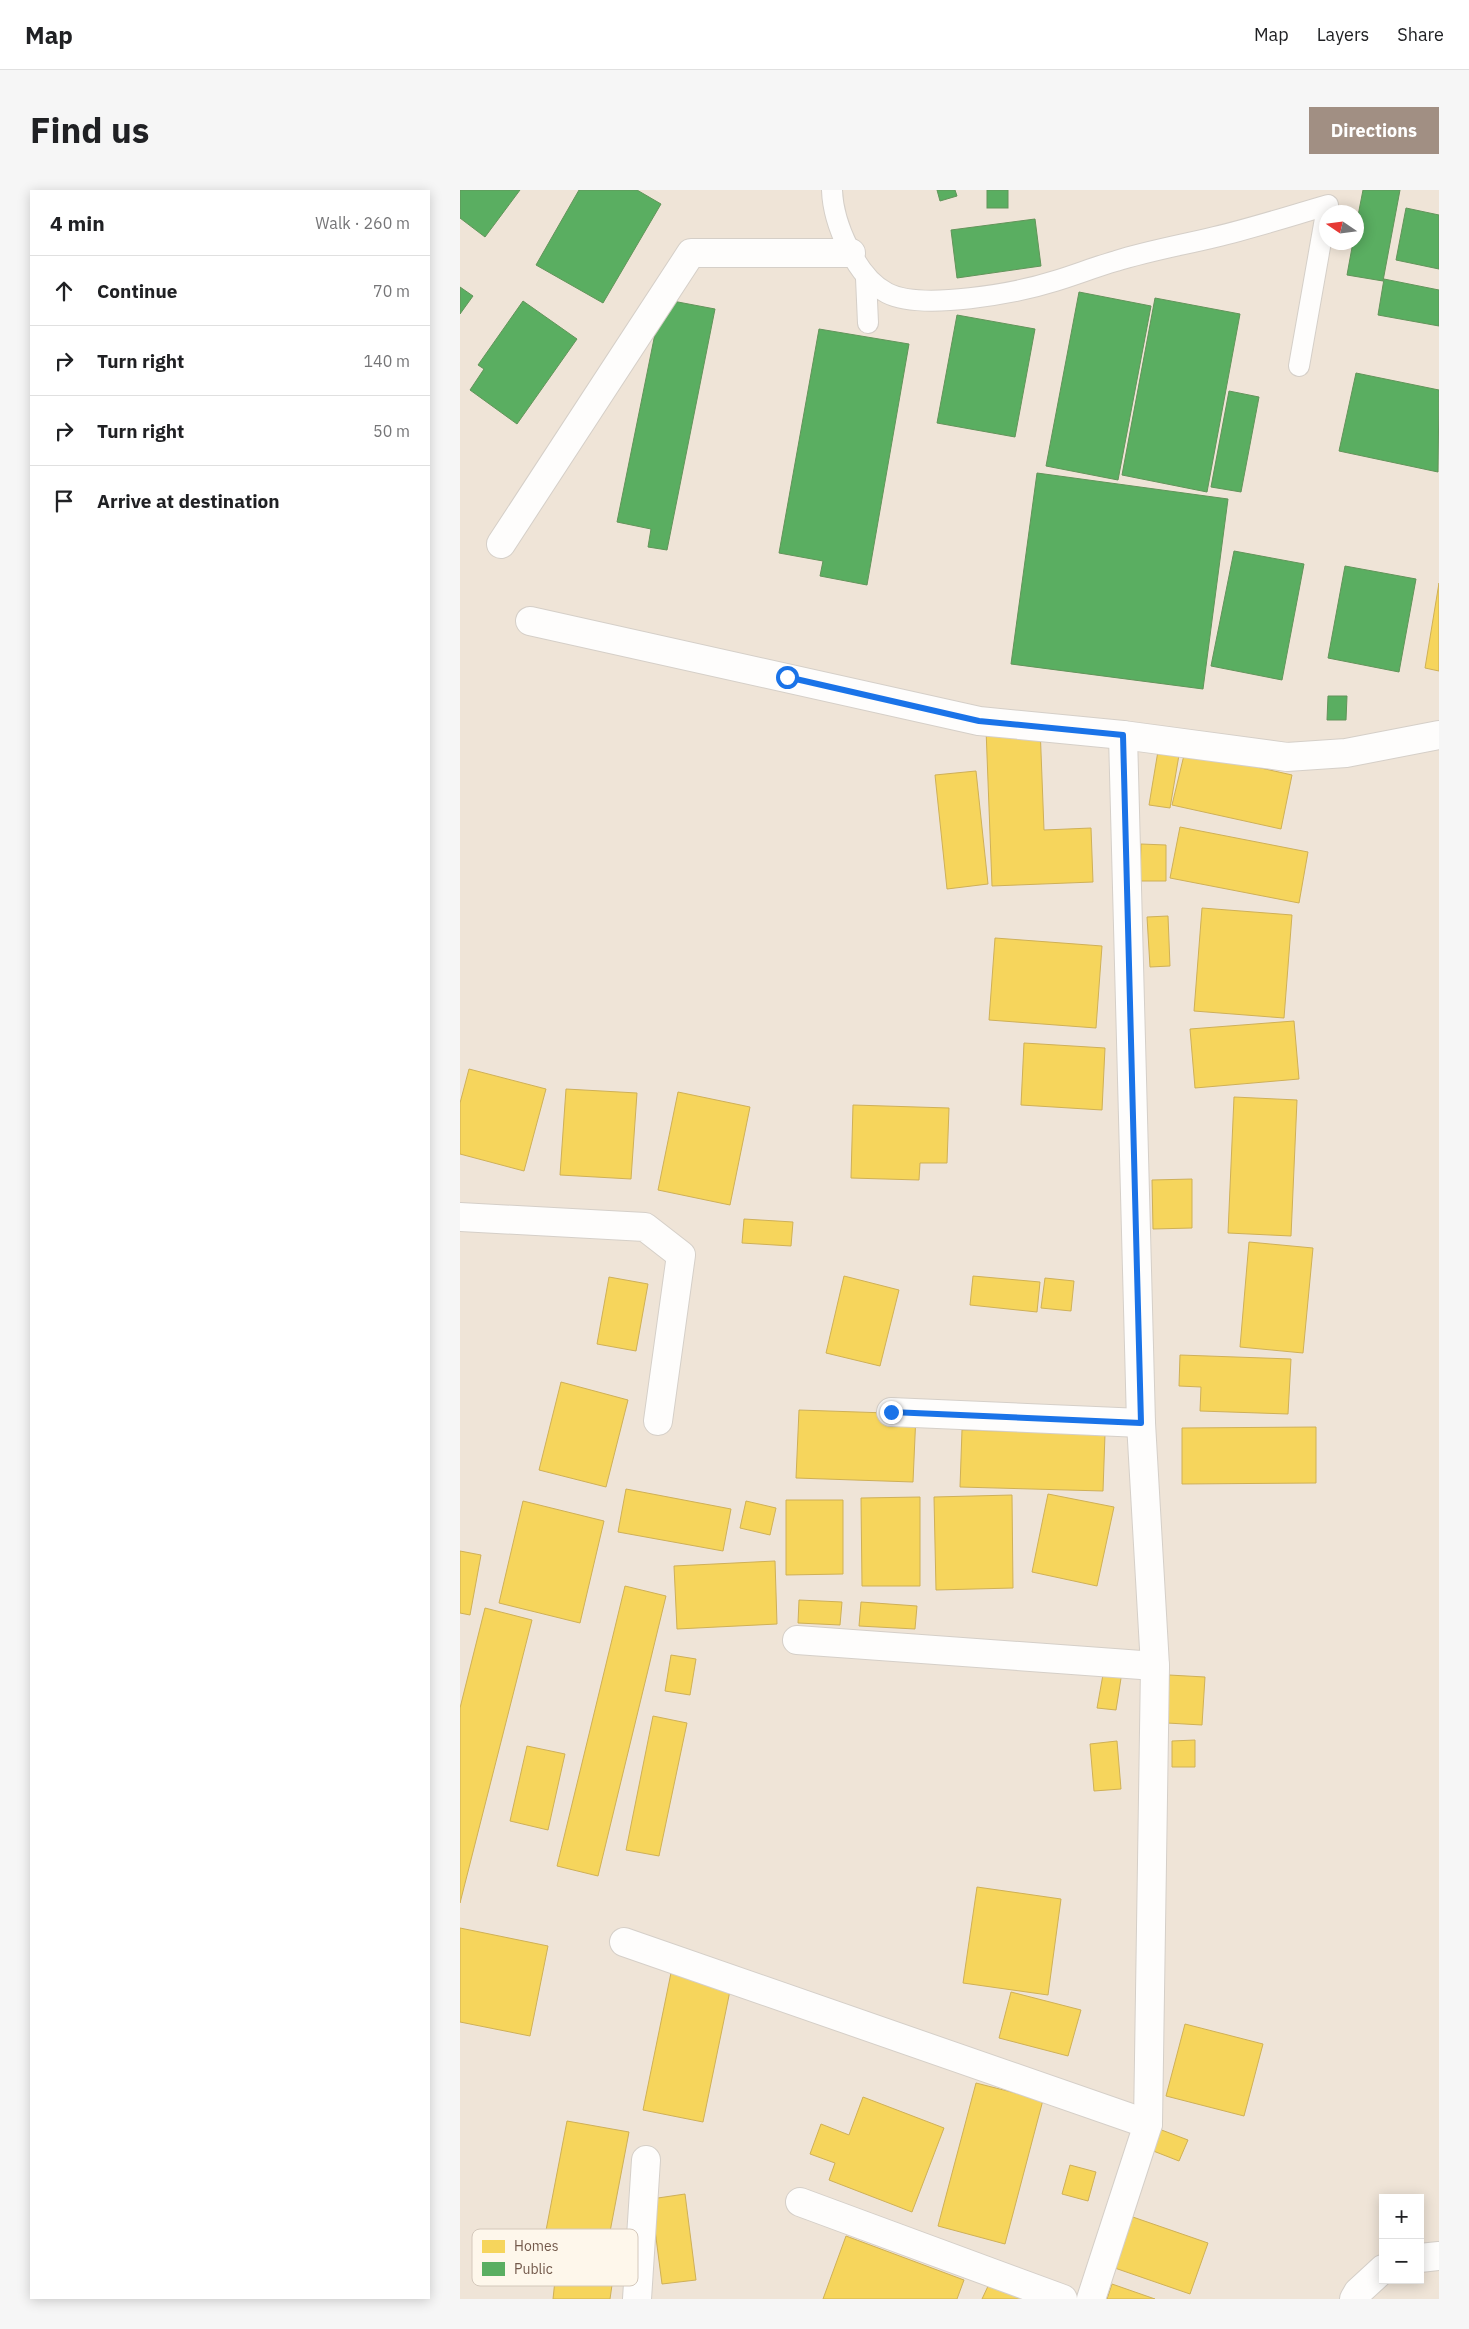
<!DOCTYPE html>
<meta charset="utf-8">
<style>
body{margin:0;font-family:"IBM Plex Sans",sans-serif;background:#f6f6f6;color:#202124}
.controls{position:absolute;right:15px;bottom:15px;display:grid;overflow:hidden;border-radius:0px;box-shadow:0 2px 12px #0003}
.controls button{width:45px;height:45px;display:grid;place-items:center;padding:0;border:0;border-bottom:1px solid #e0e0e0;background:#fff;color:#202124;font:25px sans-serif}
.compass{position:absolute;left:859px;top:15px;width:45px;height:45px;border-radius:50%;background:#fff;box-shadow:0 2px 12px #0003;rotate:283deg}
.stop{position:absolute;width:15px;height:15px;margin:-11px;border:4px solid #1a73e8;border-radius:50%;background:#fff}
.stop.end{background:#1a73e8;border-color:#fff;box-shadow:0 1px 5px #0008}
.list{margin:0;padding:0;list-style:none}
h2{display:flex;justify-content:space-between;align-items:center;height:65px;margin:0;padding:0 20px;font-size:21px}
h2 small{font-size:16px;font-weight:400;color:#757577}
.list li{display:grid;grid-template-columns:32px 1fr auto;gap:15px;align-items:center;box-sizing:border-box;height:70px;padding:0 20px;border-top:1px solid #e0e0e0}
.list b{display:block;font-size:19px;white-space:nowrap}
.list em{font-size:16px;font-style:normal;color:#757577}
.icon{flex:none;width:28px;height:28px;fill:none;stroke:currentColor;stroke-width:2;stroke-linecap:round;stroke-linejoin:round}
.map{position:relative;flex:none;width:979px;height:2109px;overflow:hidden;border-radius:0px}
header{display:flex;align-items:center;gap:30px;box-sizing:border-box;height:70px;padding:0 25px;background:#fff;border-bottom:1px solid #e0e0e0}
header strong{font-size:24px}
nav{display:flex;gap:28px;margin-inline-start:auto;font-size:18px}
.intro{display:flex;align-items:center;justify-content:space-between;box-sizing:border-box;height:120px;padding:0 30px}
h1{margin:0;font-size:35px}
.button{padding:12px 22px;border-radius:0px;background:#a18f83;color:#fff;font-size:18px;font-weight:700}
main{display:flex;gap:30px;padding:0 30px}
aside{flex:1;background:#fff;border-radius:0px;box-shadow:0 2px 12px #0003}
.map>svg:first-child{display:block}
.residential{fill:#efe4d7;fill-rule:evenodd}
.homes{fill:#f6d55c;stroke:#cfb057}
.public{fill:#5aae61;stroke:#62945a}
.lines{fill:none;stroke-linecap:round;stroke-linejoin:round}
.lane-casing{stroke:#d5cfc8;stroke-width:22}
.street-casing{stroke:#d5cfc8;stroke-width:30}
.lane{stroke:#fefdfc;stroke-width:20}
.street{stroke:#fefdfc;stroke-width:28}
.route{stroke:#1a73e8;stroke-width:6}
.key{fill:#fef7eb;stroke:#d4c8bb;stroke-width:1}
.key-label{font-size:14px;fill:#73594b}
</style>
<header>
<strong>Map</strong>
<nav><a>Map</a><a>Layers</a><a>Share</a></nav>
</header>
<div class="intro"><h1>Find us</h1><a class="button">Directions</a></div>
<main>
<aside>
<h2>4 min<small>Walk · 260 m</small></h2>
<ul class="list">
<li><svg class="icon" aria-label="ahead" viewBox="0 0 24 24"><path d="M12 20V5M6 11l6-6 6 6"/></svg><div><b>Continue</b></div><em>70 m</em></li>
<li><svg class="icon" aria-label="right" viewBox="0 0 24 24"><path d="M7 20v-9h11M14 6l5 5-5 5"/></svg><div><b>Turn right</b></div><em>140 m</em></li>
<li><svg class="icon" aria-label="right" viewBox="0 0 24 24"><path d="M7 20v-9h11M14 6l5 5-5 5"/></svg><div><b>Turn right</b></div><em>50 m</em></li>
<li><svg class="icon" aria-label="arrive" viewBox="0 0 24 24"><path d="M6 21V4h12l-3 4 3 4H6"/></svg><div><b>Arrive at destination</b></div></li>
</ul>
</aside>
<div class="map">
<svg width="979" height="2109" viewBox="0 0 979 2109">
<rect width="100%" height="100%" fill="#f6f2ea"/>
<path class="residential" d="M0,0H979V2109H0ZM866,22H896V52H866ZM923,2008H960V2090H923Z"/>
<g class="homes">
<polygon points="979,393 979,481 965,478"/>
<polygon points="580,536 584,640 631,638 633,692 532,696 526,539"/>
<polygon points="698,561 719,565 710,618 689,615"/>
<polygon points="725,561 832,585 821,639 712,615"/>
<polygon points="516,581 528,694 487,699 475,585"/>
<polygon points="720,637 848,662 839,713 710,688"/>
<polygon points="681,654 706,655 706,691 680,691"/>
<polygon points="742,718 832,725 824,828 734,821"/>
<polygon points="708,726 710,776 690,777 687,727"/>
<polygon points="535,748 642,756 636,838 529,830"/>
<polygon points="834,831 839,889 735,898 730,839"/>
<polygon points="564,853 645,858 642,920 561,915"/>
<polygon points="9,879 86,899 64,981 0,964 0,913"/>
<polygon points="106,899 177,903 171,989 100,985"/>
<polygon points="218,902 290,917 270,1015 198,1000"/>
<polygon points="774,907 837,910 831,1046 768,1043"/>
<polygon points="393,915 489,918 487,973 460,973 459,990 391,988"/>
<polygon points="732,989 732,1038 693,1039 692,990"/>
<polygon points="284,1029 333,1032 331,1056 282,1053"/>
<polygon points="789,1052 853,1058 843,1163 780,1157"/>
<polygon points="384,1086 439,1100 420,1176 366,1163"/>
<polygon points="513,1086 580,1092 577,1122 510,1115"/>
<polygon points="149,1087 188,1094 176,1161 137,1154"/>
<polygon points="585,1088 614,1091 611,1121 581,1118"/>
<polygon points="720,1165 831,1169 828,1224 740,1221 741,1197 719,1196"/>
<polygon points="101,1192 168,1210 146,1297 79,1280"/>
<polygon points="339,1220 456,1224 453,1292 336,1288"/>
<polygon points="856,1237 856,1293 722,1294 722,1238"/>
<polygon points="502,1240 645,1244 643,1301 500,1297"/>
<polygon points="166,1299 271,1319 263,1361 158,1342"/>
<polygon points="588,1304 654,1317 637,1396 572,1382"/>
<polygon points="552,1305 553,1398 476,1400 474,1307"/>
<polygon points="460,1307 460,1396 402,1396 401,1308"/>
<polygon points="326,1310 383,1310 383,1384 326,1385"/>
<polygon points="63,1311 144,1331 120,1433 39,1413"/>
<polygon points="286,1311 316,1318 310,1345 280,1338"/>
<polygon points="0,1361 21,1365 10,1425 0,1423"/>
<polygon points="315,1371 317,1434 217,1439 214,1376"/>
<polygon points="165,1396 206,1406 138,1686 97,1676"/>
<polygon points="339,1410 382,1412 380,1435 338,1433"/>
<polygon points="401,1412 457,1416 455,1439 399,1436"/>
<polygon points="25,1418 72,1430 0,1713 0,1518"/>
<polygon points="211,1465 236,1469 230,1505 205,1501"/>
<polygon points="644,1479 662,1482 656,1520 637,1518"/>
<polygon points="709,1485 745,1487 742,1535 707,1533"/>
<polygon points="193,1526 227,1533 199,1666 166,1660"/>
<polygon points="735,1550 735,1577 712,1577 712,1551"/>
<polygon points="657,1551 661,1599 634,1601 630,1554"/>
<polygon points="67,1556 105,1564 88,1640 50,1631"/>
<polygon points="517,1697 601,1709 588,1805 503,1793"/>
<polygon points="0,1738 88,1756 70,1846 0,1832"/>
<polygon points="212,1778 272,1791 243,1932 183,1920"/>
<polygon points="551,1802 621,1820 608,1866 539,1848"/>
<polygon points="725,1834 803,1854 784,1926 706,1906"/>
<polygon points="516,1893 583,1910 545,2054 478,2036"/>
<polygon points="403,1907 484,1938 452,2022 369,1990 375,1973 350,1964 361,1934 389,1945"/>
<polygon points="107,1931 169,1942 145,2068 83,2056"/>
<polygon points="691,1936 728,1950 719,1971 683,1957"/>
<polygon points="610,1975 636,1982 628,2011 602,2004"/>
<polygon points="225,2004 236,2090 202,2094 191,2009"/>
<polygon points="667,2025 748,2053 730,2104 649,2076"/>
<polygon points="386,2046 504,2090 497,2109 363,2109"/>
<polygon points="95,2090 152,2095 150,2109 93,2109"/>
<polygon points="529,2094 564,2109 522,2109"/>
<polygon points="652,2094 695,2109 647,2109"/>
</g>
<g class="public">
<polygon points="0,0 60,0 25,47 0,28"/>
<polygon points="119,0 177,0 201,14 143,113 76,75"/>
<polygon points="477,0 495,0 497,6 480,11"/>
<rect x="527" y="0" width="21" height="18"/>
<polygon points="903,0 940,0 923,91 887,85 893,52 896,52 896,36"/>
<polygon points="946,18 979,25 979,79 936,70"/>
<polygon points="575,29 581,76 497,88 491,40"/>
<polygon points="924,89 979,100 979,136 918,125"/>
<polygon points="0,97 13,106 0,124"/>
<polygon points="619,102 691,116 658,290 586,276"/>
<polygon points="695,108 780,124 747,302 662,285"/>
<polygon points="202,109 255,119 207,360 188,357 191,339 157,332"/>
<polygon points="63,111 117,149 57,234 10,200 24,179 18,175"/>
<polygon points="497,125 575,139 555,247 477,233"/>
<polygon points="359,139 449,154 407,395 360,386 363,371 319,363"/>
<polygon points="896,183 979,200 978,282 879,261"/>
<polygon points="769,201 799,207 781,302 751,297"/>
<polygon points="577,283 768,309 743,499 551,474"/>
<polygon points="774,361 844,374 822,490 751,476"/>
<polygon points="885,376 956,389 939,482 868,468"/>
<polygon points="868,506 887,506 886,530 867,530"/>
</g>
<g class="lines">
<g class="lane-casing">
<g id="lane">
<path d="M372,0C373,33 396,87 427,103C462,121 557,103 595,91C615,85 635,77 656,71C688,61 722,55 755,47C793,38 830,26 868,15"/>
<polyline points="406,88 408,133"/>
<polyline points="839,176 866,23"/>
</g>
</g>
<g class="street-casing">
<g id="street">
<polyline points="41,354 231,63 391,63"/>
<polyline points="70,431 519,531 663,545 827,567 886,563 979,545"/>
<polyline points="0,1027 185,1037 221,1065 198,1231"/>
<polyline points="431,1222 681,1233"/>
<polyline points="337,1450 695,1476"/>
<polyline points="164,1752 688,1934"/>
<polyline points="340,2012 603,2109"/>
<polyline points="960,2068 979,2066"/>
<polyline points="177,2109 186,1970"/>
<polyline points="631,2109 688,1934 695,1476 681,1233 663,545"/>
<polyline points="894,2109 898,2102 923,2079"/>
</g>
</g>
<use href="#lane" class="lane"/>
<use href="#street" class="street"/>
</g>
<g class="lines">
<polyline class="route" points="327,487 519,531 663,545 681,1233 431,1222"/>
</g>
<rect x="12" y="2039" width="166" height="57" rx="8" class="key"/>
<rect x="22" y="2050" width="23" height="13" fill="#f6d55c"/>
<rect x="22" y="2072" width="23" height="14" fill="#5aae61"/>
<g class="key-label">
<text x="54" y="2061">Homes</text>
<text x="54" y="2084">Public</text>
</g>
</svg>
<div class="controls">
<button>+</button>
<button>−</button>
</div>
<svg class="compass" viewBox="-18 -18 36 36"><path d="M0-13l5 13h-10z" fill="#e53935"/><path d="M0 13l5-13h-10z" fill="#757577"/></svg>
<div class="stop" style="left:327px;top:487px"></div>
<div class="stop end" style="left:431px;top:1222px"></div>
</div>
</main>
